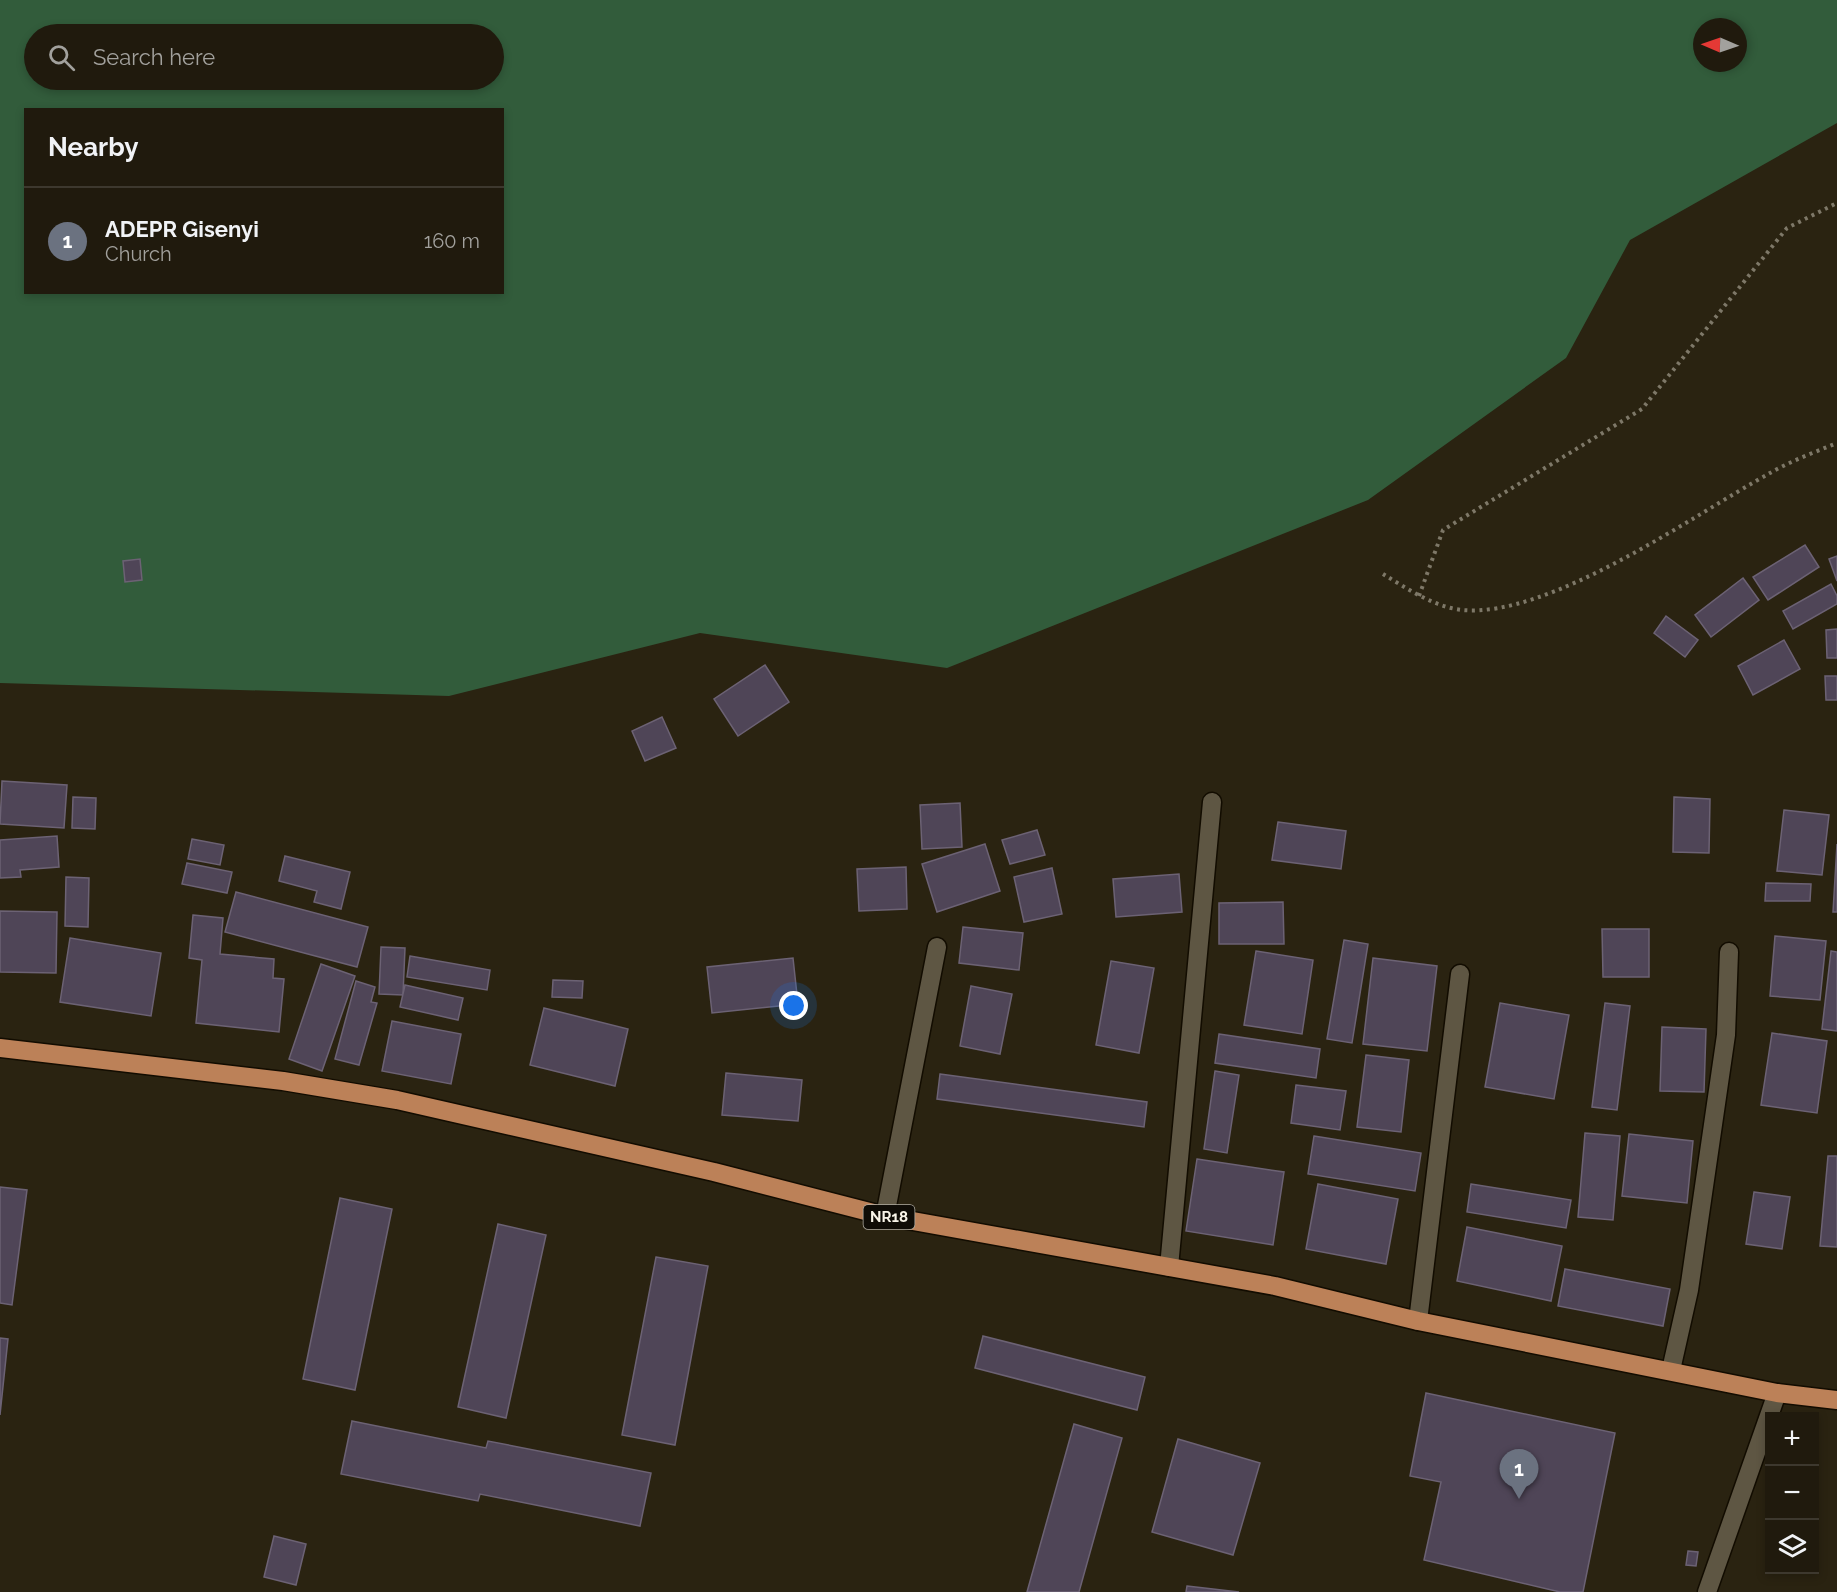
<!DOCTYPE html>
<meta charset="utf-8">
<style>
body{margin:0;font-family:Raleway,sans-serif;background:#2d271b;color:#f1f3f6}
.controls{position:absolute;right:18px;bottom:18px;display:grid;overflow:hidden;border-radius:0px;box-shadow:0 3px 9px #0003}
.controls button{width:54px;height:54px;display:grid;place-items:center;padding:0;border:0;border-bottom:2px solid #3d382e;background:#201a0d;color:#f1f3f6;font:30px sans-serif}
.compass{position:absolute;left:1693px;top:18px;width:54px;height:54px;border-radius:50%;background:#201a0d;box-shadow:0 3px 9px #0003;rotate:272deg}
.you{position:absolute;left:794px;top:1006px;width:21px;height:21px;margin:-15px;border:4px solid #fff;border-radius:50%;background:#1a73e8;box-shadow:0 0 0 9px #1a73e833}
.badge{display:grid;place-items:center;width:39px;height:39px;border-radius:50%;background:#b45309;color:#fff;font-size:20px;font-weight:700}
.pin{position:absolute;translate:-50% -50px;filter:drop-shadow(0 2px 3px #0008)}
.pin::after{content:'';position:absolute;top:32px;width:21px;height:18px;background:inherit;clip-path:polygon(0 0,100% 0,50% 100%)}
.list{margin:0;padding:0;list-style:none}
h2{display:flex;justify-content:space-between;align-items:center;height:78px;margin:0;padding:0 24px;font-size:26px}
h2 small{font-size:20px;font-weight:400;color:#a2a19d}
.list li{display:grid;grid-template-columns:39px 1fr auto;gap:18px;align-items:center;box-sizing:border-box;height:108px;padding:0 24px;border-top:2px solid #3d382e}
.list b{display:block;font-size:22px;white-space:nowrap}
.list p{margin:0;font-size:20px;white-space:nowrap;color:#a2a19d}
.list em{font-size:20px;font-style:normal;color:#a2a19d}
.icon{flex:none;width:33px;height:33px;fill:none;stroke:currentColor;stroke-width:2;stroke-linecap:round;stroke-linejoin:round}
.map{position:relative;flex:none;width:1837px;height:1592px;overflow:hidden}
.search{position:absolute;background:#201a0d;box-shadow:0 3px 9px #0003;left:24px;top:24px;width:480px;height:66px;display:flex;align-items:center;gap:15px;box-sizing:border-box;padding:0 21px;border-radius:33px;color:#a2a19d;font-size:22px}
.panel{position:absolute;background:#201a0d;box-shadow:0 3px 9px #0003;left:24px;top:108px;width:480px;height:186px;border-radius:0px}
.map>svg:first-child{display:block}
.forest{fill:#325c3b;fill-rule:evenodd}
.building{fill:#4f4557;stroke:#6c6274;stroke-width:1.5}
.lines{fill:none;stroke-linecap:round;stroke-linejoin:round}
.street-casing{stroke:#120c00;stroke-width:21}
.secondary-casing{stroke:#120c00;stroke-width:21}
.primary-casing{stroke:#120c00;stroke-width:21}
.path{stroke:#7e7868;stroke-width:4;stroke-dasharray:3 4.5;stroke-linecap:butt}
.street{stroke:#5e5643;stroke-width:18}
.secondary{stroke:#5e5643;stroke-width:18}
.primary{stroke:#bc8158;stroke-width:18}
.labels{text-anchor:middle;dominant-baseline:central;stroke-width:5;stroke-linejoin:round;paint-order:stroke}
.shield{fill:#0f0c06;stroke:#b2aea4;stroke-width:1.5}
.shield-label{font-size:15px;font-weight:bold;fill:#f8f4e8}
</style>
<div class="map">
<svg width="1837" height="1592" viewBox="0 0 1837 1592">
<rect width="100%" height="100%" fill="#2a2311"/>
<path class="forest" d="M0,0H1837V123L1630,240L1566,358L1368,500L947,668L700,633L449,696L0,683ZM1702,27H1738V63H1702ZM34,34H494V80H34ZM26,110H502V292H26Z"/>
<g class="building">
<polygon points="1805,545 1819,567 1768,600 1753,577"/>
<polygon points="1837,556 1837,581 1829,559"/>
<polygon points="140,559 142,580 125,582 123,561"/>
<polygon points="1743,578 1759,600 1711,637 1695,615"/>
<polygon points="1831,584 1837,596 1837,604 1793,629 1783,611"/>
<polygon points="1666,616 1698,640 1685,657 1654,633"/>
<polygon points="1837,629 1837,658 1827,658 1826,630"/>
<polygon points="1784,640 1800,669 1753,695 1738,666"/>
<polygon points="765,665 789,702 738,736 714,699"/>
<polygon points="1825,676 1837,676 1837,700 1826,700"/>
<polygon points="662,717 676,748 645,761 632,731"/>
<polygon points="2,781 67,785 64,828 0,824"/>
<polygon points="73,797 96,798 95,829 72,828"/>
<polygon points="1674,797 1710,799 1709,853 1673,852"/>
<polygon points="960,803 962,847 922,849 920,805"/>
<polygon points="1784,810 1829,815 1822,875 1777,871"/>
<polygon points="1278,822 1346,831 1341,869 1272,860"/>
<polygon points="1037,830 1045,855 1010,864 1002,840"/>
<polygon points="57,836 59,867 20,870 21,877 0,878 0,840"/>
<polygon points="192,839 224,845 220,865 188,859"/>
<polygon points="985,844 1000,891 937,912 922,864"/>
<polygon points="1837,844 1837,912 1833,912"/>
<polygon points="285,856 350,872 341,909 314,902 317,891 279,881"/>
<polygon points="187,863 232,872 227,893 182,884"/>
<polygon points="906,867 907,909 859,911 857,869"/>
<polygon points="1052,868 1062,914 1024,922 1014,877"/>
<polygon points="1179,874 1182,912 1116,917 1113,879"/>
<polygon points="66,877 89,878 88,927 65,926"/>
<polygon points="1766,883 1811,884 1810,901 1765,901"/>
<polygon points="236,892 368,927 357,967 225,932"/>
<polygon points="1283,902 1284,944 1219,944 1219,903"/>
<polygon points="0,911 57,912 56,973 0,972"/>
<polygon points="193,915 223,918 220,954 274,959 273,978 284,979 279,1032 196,1023 202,960 189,958"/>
<polygon points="963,927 1023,933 1019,970 959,963"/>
<polygon points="1602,929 1649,929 1649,977 1603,977"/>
<polygon points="1775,936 1826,941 1820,1000 1770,996"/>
<polygon points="70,938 161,953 151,1016 60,1002"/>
<polygon points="1344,940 1368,944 1352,1043 1327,1039"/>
<polygon points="381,947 405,948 403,995 379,994"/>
<polygon points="1256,951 1313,960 1302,1034 1244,1025"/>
<polygon points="1831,951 1837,952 1837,1031 1822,1029"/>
<polygon points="410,956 490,970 487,990 407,977"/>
<polygon points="793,958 798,1004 712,1013 707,967"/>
<polygon points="1373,958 1437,966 1427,1051 1363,1044"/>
<polygon points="1111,961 1154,968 1139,1053 1096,1045"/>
<polygon points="321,964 355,976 322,1071 289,1059"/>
<polygon points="553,980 583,981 582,998 552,997"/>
<polygon points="356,981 375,987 371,1002 377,1003 359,1065 335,1059"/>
<polygon points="405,985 463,998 458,1020 400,1007"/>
<polygon points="971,986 1012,994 1000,1054 960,1046"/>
<polygon points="1500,1003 1569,1015 1554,1099 1485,1087"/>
<polygon points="1605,1003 1630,1006 1617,1110 1592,1107"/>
<polygon points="544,1008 628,1029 615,1086 530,1065"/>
<polygon points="392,1021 461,1034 451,1084 382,1071"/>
<polygon points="1662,1027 1706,1029 1704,1092 1660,1091"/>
<polygon points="1772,1033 1827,1041 1817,1113 1761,1105"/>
<polygon points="1219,1034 1320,1049 1316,1078 1215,1063"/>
<polygon points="1366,1055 1409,1060 1401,1132 1357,1127"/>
<polygon points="1215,1071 1239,1075 1227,1153 1204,1149"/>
<polygon points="726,1073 802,1080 798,1121 722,1115"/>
<polygon points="940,1074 1147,1102 1144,1127 937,1099"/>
<polygon points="1296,1085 1346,1091 1340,1130 1291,1123"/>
<polygon points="1585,1133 1620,1136 1613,1220 1578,1217"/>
<polygon points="1629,1134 1693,1141 1687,1203 1622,1196"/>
<polygon points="1314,1136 1421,1153 1415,1191 1308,1174"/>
<polygon points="1828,1156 1837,1156 1837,1247 1820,1246"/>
<polygon points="1197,1159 1284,1172 1273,1245 1186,1231"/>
<polygon points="1318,1184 1398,1199 1386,1264 1306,1249"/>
<polygon points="1471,1184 1571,1200 1566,1228 1467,1212"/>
<polygon points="0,1187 27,1190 12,1305 0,1303"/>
<polygon points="1754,1192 1790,1197 1782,1249 1746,1244"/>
<polygon points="340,1198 392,1209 355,1390 303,1379"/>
<polygon points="498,1224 546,1235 506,1418 458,1407"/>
<polygon points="1467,1227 1562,1246 1551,1301 1457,1281"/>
<polygon points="656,1257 708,1266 675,1445 622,1435"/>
<polygon points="1565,1269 1670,1289 1663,1326 1558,1306"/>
<polygon points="983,1336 1145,1377 1137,1410 975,1368"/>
<polygon points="0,1338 8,1339 0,1415"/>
<polygon points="1426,1393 1615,1433 1583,1592 1560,1592 1424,1560 1441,1482 1410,1476"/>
<polygon points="352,1421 486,1448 488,1441 651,1473 640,1526 480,1494 478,1501 341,1474"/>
<polygon points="1074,1424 1122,1438 1079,1592 1027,1592"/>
<polygon points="1178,1439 1260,1463 1233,1555 1152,1532"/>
<polygon points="274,1536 306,1544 296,1585 264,1577"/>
<polygon points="1688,1551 1698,1552 1696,1566 1686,1565"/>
<polygon points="1187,1586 1239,1592 1186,1592"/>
</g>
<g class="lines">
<g class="street-casing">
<g id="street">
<polyline points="885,1216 937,947"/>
<polyline points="1169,1267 1212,802"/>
<polyline points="1418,1321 1460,974"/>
<polyline points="1671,1370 1689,1290 1726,1035 1729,952"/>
</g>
</g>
<g class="secondary-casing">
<polyline id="secondary" points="1707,1592 1777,1393"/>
</g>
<g class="primary-casing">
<polyline id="primary" points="0,1048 283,1081 397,1100 714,1172 885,1216 1275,1286 1418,1321 1777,1393 1837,1400"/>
</g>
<g class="path">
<path d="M1383,574C1406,588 1434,607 1462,610C1550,618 1692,516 1770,473C1791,461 1815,452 1837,443"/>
<polyline points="1419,596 1443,530 1642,409 1787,228 1837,203"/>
</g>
<use href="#street" class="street"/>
<use href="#secondary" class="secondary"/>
<use href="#primary" class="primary"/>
</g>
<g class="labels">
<rect class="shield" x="863.5" y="1205" width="51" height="24" rx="4.5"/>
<g class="shield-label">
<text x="889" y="1217">NR18</text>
</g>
</g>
</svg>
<div class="controls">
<button>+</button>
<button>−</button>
<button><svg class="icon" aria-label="layers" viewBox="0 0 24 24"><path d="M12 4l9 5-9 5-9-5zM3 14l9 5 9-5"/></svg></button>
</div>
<svg class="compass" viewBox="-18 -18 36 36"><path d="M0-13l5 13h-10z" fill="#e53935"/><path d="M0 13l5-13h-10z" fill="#a2a19d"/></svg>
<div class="you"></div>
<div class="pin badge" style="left:1519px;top:1499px;background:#6b7280">1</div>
<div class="search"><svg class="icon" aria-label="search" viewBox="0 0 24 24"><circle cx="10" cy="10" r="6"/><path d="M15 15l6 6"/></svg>Search here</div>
<section class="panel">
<h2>Nearby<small></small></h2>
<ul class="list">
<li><span class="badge" style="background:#6b7280">1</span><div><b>ADEPR Gisenyi</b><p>Church</p></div><em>160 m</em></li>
</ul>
</section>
</div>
